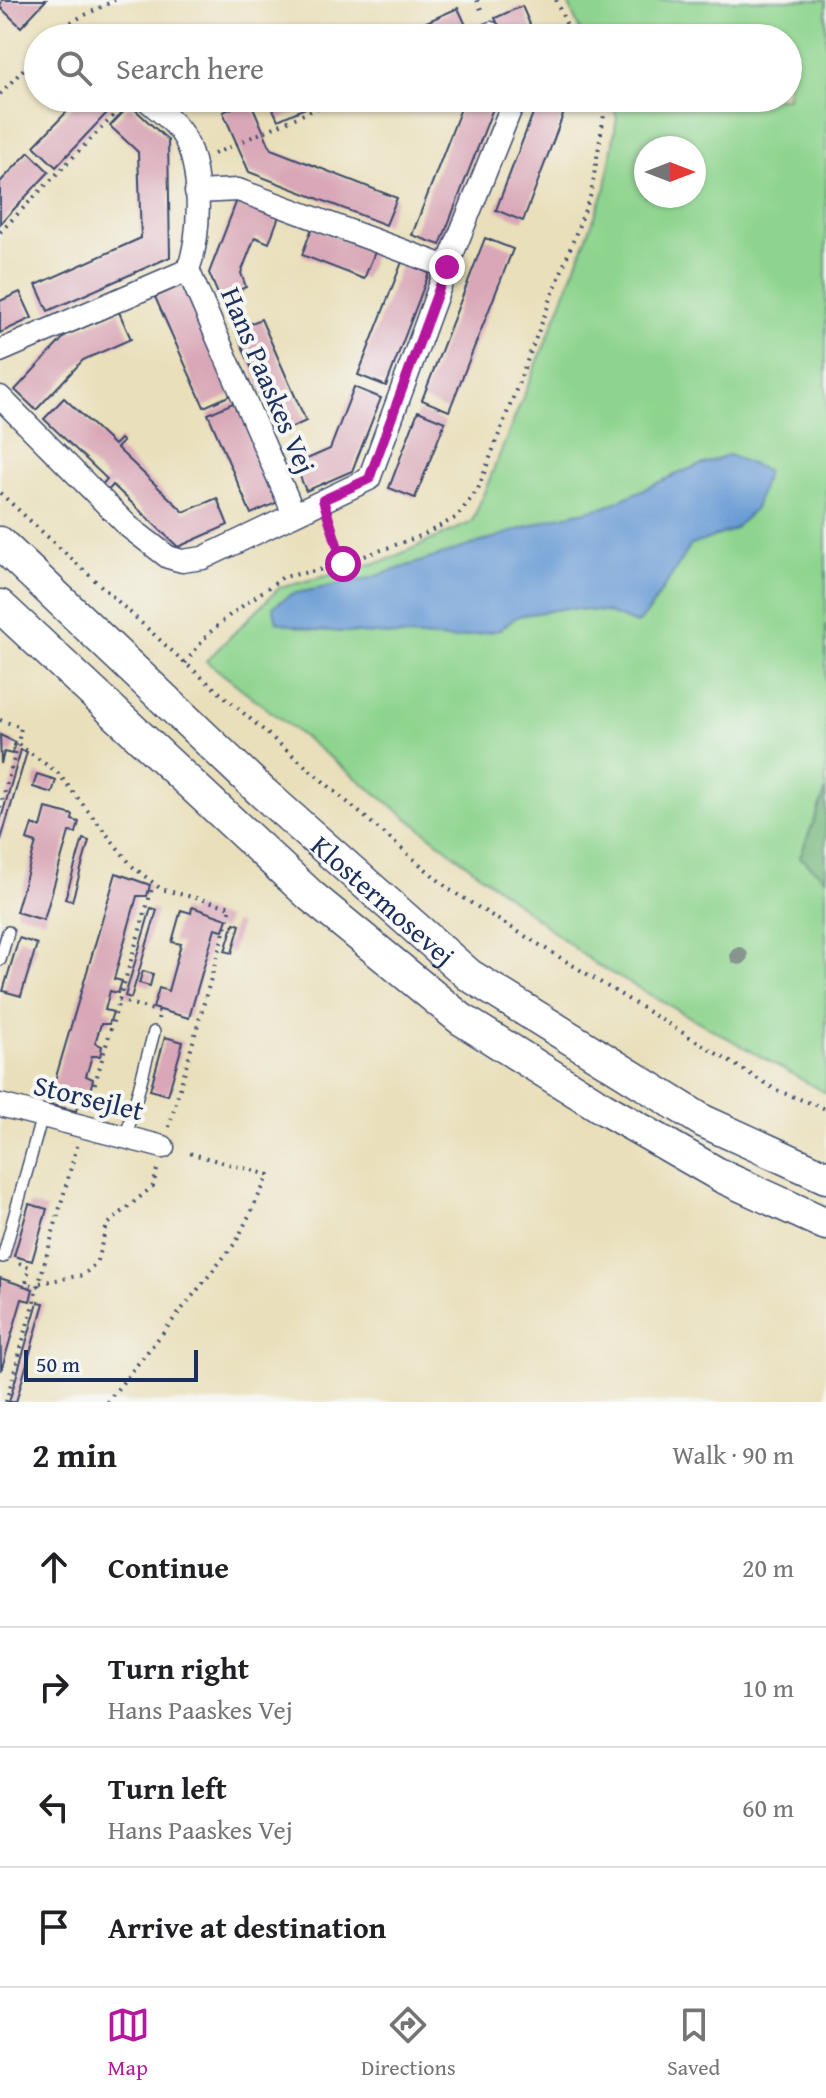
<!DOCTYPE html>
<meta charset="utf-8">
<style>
body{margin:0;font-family:"Gentium Book Plus",serif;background:#f2f2f2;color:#202124}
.compass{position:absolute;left:634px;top:136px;width:72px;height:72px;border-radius:50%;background:#fff;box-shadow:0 2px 6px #0004;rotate:90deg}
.scale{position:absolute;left:24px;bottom:20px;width:174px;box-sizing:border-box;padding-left:8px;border:4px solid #1b2f5e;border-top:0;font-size:22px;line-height:28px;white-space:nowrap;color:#1b2f5e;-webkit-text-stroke:6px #f6f6f2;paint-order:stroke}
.stop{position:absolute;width:24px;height:24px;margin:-18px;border:6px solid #b5179e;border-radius:50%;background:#fff}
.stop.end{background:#b5179e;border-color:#fff;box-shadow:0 2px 8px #0008}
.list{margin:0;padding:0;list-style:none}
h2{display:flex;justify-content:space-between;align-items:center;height:104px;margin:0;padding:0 32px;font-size:34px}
h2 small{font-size:26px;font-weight:400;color:#757577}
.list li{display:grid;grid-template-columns:52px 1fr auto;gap:24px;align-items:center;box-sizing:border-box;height:120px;padding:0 32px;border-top:2px solid #e0e0e0}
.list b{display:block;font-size:30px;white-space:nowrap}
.list p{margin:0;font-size:26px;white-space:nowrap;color:#757577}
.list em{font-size:26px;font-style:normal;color:#757577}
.icon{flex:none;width:44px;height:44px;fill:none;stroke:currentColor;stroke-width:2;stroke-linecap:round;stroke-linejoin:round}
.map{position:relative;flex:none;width:826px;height:1402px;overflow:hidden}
.search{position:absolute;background:#fff;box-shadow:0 2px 6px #0004;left:24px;right:24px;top:24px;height:88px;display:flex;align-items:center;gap:20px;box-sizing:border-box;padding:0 28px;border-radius:44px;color:#757577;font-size:30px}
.sheet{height:584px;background:#fff}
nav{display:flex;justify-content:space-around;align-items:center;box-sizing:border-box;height:112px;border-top:2px solid #e0e0e0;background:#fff;font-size:22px;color:#757577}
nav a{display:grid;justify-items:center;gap:4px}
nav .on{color:#b5179e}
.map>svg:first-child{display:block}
.green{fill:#8ed48e;stroke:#548276;stroke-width:2;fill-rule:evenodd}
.forest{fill:#72b679;stroke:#46726c;stroke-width:2}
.water{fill:#6b9cd5;stroke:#43669a;stroke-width:2}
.building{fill:#d9a7b7}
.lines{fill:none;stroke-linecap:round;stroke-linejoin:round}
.service-casing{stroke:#3a496c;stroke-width:14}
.minor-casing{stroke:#3a496c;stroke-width:25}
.secondary-casing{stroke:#3a496c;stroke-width:35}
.path{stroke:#3a496c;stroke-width:4;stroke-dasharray:2 6;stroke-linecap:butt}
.service{stroke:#fff;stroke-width:11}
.minor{stroke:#fff;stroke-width:22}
.secondary{stroke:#fff;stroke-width:32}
.tree{fill:#88958e}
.route{stroke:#b5179e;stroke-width:10}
.labels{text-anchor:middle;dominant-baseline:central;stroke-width:8;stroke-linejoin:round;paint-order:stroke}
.street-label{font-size:28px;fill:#1b2f5e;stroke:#f6f6f2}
</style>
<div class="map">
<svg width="826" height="1402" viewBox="0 0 826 1402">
<rect width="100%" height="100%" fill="#f6f6f2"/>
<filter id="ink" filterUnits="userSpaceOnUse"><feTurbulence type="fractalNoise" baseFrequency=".0125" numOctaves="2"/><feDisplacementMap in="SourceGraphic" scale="16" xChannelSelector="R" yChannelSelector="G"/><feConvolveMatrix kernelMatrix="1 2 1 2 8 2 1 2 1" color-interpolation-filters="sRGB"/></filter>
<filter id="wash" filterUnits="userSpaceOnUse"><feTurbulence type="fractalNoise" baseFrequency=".006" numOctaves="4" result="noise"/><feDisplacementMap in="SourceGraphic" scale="32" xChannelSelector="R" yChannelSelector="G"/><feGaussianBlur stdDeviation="1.8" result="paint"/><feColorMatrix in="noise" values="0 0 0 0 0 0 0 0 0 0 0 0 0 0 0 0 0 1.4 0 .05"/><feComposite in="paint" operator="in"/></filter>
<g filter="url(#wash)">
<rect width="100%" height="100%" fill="#e9dfba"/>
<path class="green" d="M567,0H826V790L800,857L826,879V1093L595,964L206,661L279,588L387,560L472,522L556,317L606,187L617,117L609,98H788V38H583ZM646,148H694V196H646ZM729,455L733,530L691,545L648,613L637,624L606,612L567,608L518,616L453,639L315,630L277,622L292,594L367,579L558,517L605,507L684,471Z"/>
<polygon class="forest" points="826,790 826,879 800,857"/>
<polygon class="water" points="729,455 767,471 755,509 733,530 691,545 647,613 637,624 606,612 566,608 518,616 499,630 453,639 315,630 277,622 273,607 292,594 367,579 558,517 605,507 684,471"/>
<g id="blocks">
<g class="building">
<polygon points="2,0 46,0 21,27 0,7"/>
<polygon points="522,6 536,38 504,38 495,18"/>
<polygon points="458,8 470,34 462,38 390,38"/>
<polygon points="80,98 121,98 56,167 34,146"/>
<polygon points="268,98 328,98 278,120"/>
<polygon points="465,98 497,98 440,245 412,235"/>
<polygon points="531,98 563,98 566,107 523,221 496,210 535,108"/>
<polygon points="250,100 271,149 397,198 386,225 249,172 223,112"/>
<polygon points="130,105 168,140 170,257 48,311 36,285 141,238 138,152 110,126"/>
<polygon points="29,152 49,172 0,224 0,182"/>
<polygon points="237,200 279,216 269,243 255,237 241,273 246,287 220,299 209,273"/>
<polygon points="312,228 375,252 364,279 302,255"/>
<polygon points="485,238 513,249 449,411 422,400"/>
<polygon points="402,262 429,273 386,386 358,375"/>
<polygon points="182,285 231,395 204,407 155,297"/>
<polygon points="20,292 32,318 0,333 0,301"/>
<polygon points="119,312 131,339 83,360 36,410 15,390 66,335"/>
<polygon points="261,319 306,421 280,433 235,330"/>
<polygon points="354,387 381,398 352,471 306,491 291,455 301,451 305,460 330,449"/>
<polygon points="64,398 114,445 120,439 123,442 117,448 184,512 217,498 228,525 178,547 113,485 106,493 100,487 107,479 44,419"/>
<polygon points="235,402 278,502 251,514 208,414"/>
<polygon points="418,411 445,422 415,498 389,488"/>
<polygon points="0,735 15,742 12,754 4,752 1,764"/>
<polygon points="21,750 27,752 0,843 0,822"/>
<polygon points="37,774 56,780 52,793 33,787"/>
<polygon points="46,808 73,815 72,820 79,822 76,833 69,832 44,920 16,912 36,843 27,840 32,824 41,827"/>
<polygon points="83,839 89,841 72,901 65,899"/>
<polygon points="116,873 150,885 147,896 137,896 114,979 122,981 118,993 110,991 105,1010 113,1012 109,1024 101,1024 95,1043 102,1046 100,1056 92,1056 86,1076 93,1079 90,1091 82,1090 76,1111 48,1104"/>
<polygon points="192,907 227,919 223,930 215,928 189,1018 153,1008 159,988 168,991 181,944 172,942 181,910 191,913"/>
<polygon points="151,908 157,910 131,998 125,996"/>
<polygon points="234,923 240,925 232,953 225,951"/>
<polygon points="19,938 37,944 21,996 3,991"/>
<polygon points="143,971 153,974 150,986 139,983"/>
<polygon points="165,1037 183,1042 168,1095 150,1090"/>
<polygon points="29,1204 47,1209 32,1261 14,1256"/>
<polygon points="0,1278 33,1289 30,1301 22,1299 1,1371"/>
<polygon points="38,1302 44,1303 16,1402 9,1402"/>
</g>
</g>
</g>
<g filter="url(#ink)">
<use href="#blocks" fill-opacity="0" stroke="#3a496c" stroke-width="2"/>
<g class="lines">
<g class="service-casing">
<g id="service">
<polyline points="0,960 8,932"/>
<polyline points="126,1137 154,1032"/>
<polyline points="3,1257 42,1116"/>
</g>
</g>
<g class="minor-casing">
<g id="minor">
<polyline points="491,33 493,38"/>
<polyline points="196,192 238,190 447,267"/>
<polyline points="188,270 294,514"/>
<path d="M0,351L188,270C201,235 203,166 182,134C174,121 157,109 146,99"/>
<polyline points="0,397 129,527 168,557 182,561 203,558 369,479 447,267 513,103 511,98"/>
<polyline points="0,1105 163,1147"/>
</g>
</g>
<g class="secondary-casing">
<g id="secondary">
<path id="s1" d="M0,543L262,792L469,975L703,1121L826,1177"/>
<polyline points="0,606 311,896 461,1019 603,1108 723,1177 826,1224"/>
</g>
</g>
<g class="path">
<polyline points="477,0 482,12"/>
<polyline points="556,0 572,38"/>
<polyline points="67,24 80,38"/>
<polyline points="53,38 67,24 115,0"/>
<polyline points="0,94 38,54"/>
<polyline points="214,154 340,98"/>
<polyline points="0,232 124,105"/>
<polyline points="0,493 185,663 450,890 776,1090 826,1109"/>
<polyline points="330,522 343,563"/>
<polyline points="185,663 208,634 230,615 283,577 334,567 423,535 457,517 478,489 591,194 604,115 597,98"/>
<polyline points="0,720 21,727 18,744 58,773 132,866 161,889 231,907 169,1127"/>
<polyline points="0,808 18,744"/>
<polyline points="119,1000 160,1012 158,1019"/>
<polyline points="88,1107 153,885"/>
<polyline points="19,1263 29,1267 26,1284 39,1286"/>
<polyline points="40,1283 83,1275 96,1264 107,1225 153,1186 158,1166"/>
<polyline points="6,1402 77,1146"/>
<polyline points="107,1402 236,1242 269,1175 185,1152"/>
</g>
<use href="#service" class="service"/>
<use href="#minor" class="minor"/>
<use href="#secondary" class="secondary"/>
</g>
<circle class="tree" cx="739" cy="956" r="9"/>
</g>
<g class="lines" filter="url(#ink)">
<polyline class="route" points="343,564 323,500 369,479 447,267"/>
</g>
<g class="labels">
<g class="street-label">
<text transform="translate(269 380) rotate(67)">Hans Paaskes Vej</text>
<text stroke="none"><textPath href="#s1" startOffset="524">Klostermosevej</textPath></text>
<text transform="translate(89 1097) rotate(14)">Storsejlet</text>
</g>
</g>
</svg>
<svg class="compass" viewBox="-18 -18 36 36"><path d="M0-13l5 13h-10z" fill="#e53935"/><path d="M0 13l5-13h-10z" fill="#757577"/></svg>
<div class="scale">50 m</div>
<div class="stop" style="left:343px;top:564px"></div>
<div class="stop end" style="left:447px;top:267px"></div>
<div class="search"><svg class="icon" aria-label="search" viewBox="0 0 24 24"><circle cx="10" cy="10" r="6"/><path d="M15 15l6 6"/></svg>Search here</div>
</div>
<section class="sheet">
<h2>2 min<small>Walk · 90 m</small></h2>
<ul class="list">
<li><svg class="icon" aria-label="ahead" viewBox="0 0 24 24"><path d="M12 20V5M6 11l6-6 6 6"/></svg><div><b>Continue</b></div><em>20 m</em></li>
<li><svg class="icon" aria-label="right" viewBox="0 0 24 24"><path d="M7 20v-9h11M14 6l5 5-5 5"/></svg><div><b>Turn right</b><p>Hans Paaskes Vej</p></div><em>10 m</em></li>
<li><svg class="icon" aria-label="left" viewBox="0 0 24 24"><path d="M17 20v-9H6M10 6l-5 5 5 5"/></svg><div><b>Turn left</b><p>Hans Paaskes Vej</p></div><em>60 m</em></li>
<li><svg class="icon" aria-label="arrive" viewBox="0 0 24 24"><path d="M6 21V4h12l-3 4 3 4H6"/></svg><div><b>Arrive at destination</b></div></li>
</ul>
</section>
<nav>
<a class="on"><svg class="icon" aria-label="map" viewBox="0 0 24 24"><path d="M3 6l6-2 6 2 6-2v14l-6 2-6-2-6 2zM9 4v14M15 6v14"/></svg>Map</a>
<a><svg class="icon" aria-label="directions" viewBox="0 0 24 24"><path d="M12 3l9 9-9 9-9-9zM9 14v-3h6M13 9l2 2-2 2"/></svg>Directions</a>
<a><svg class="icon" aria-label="saved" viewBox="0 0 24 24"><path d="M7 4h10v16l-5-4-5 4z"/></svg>Saved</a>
</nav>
